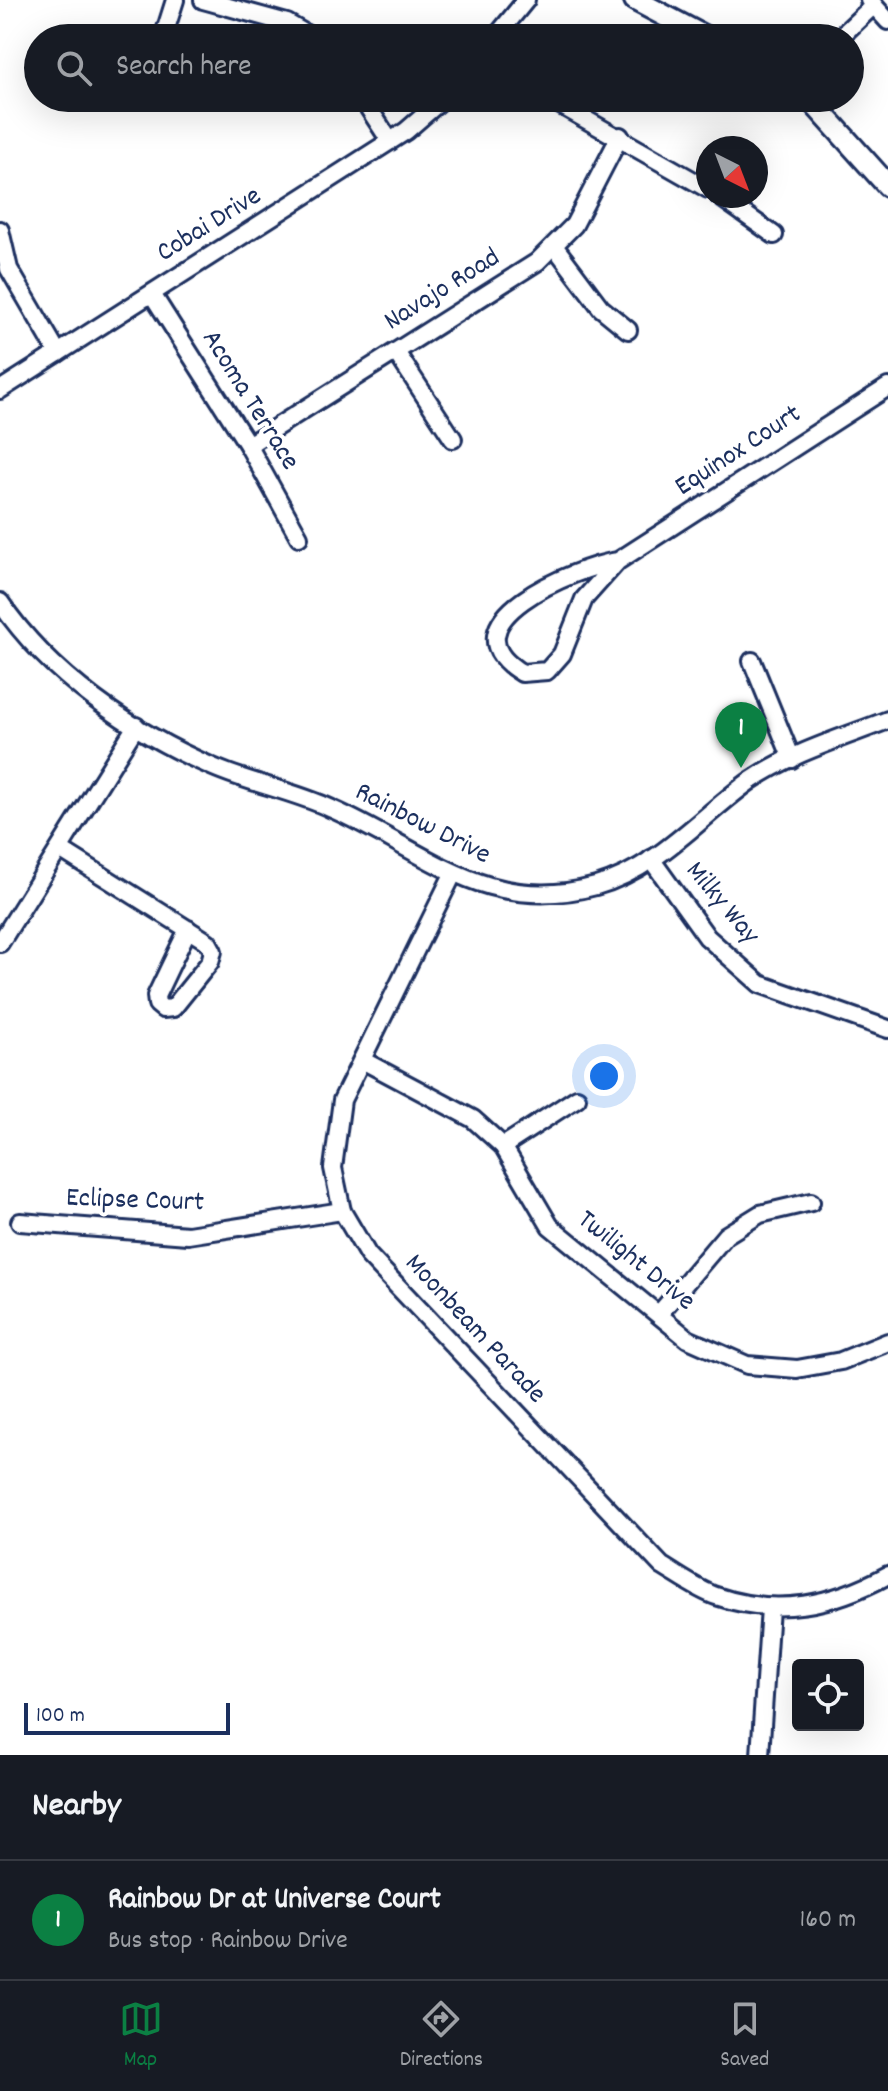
<!DOCTYPE html>
<meta charset="utf-8">
<style>
body{margin:0;font-family:Dekko,sans-serif;background:#20242c;color:#f1f3f6}
.controls{position:absolute;right:24px;bottom:24px;display:grid;overflow:hidden;border-radius:8px;box-shadow:0 8px 32px #0002}
.controls button{width:72px;height:72px;display:grid;place-items:center;padding:0;border:0;border-bottom:2px solid #363941;background:#171b24;color:#f1f3f6;font:40px sans-serif}
.compass{position:absolute;left:696px;top:136px;width:72px;height:72px;border-radius:50%;background:#171b24;box-shadow:0 8px 32px #0002;rotate:138deg}
.scale{position:absolute;left:24px;bottom:20px;width:206px;box-sizing:border-box;padding-left:8px;border:4px solid #1b2f5e;border-top:0;font-size:22px;line-height:28px;white-space:nowrap;color:#1b2f5e;-webkit-text-stroke:6px #fff;paint-order:stroke}
.you{position:absolute;left:604px;top:1076px;width:28px;height:28px;margin:-20px;border:6px solid #fff;border-radius:50%;background:#1a73e8;box-shadow:0 0 0 12px #1a73e833}
.badge{display:grid;place-items:center;width:52px;height:52px;border-radius:50%;background:#0b8043;color:#fff;font-size:26px;font-weight:700}
.pin{position:absolute;translate:-50% -66px;filter:drop-shadow(0 2px 4px #0008)}
.pin::after{content:'';position:absolute;top:42px;width:28px;height:24px;background:inherit;clip-path:polygon(0 0,100% 0,50% 100%)}
.list{margin:0;padding:0;list-style:none}
h2{display:flex;justify-content:space-between;align-items:center;height:104px;margin:0;padding:0 32px;font-size:34px}
h2 small{font-size:26px;font-weight:400;color:#9ea1a6}
.list li{display:grid;grid-template-columns:52px 1fr auto;gap:24px;align-items:center;box-sizing:border-box;height:120px;padding:0 32px;border-top:2px solid #363941}
.list b{display:block;font-size:30px;white-space:nowrap}
.list p{margin:0;font-size:26px;white-space:nowrap;color:#9ea1a6}
.list em{font-size:26px;font-style:normal;color:#9ea1a6}
.icon{flex:none;width:44px;height:44px;fill:none;stroke:currentColor;stroke-width:2;stroke-linecap:round;stroke-linejoin:round}
.map{position:relative;flex:none;width:888px;height:1755px;overflow:hidden}
.search{position:absolute;background:#171b24;box-shadow:0 8px 32px #0002;left:24px;right:24px;top:24px;height:88px;display:flex;align-items:center;gap:20px;box-sizing:border-box;padding:0 28px;border-radius:44px;color:#9ea1a6;font-size:30px}
.sheet{height:224px;background:#171b24}
nav{display:flex;justify-content:space-around;align-items:center;box-sizing:border-box;height:112px;border-top:2px solid #363941;background:#171b24;font-size:22px;color:#9ea1a6}
nav a{display:grid;justify-items:center;gap:4px}
nav .on{color:#0b8043}
.map>svg:first-child{display:block}
.lines{fill:none;stroke-linecap:round;stroke-linejoin:round}
.minor-casing{stroke:#1b2f5e;stroke-width:22}
.tertiary-casing{stroke:#1b2f5e;stroke-width:26}
.minor{stroke:#fff;stroke-width:16}
.tertiary{stroke:#fff;stroke-width:20}
.labels{text-anchor:middle;dominant-baseline:central;stroke-width:8;stroke-linejoin:round;paint-order:stroke}
.street-label{font-size:28px;fill:#1b2f5e;stroke:#fff}
</style>
<div class="map">
<svg width="888" height="1755" viewBox="0 0 888 1755">
<rect width="100%" height="100%" fill="#fff"/>
<filter id="ink" filterUnits="userSpaceOnUse"><feTurbulence type="fractalNoise" baseFrequency=".0125" numOctaves="2"/><feDisplacementMap in="SourceGraphic" scale="16" xChannelSelector="R" yChannelSelector="G"/><feConvolveMatrix kernelMatrix="1 2 1 2 8 2 1 2 1" color-interpolation-filters="sRGB"/></filter>
<g filter="url(#ink)">
<g class="lines">
<g class="minor-casing">
<g id="minor">
<polyline points="203,0 287,23 313,38"/>
<polyline points="869,0 888,21"/>
<polyline points="163,38 175,0"/>
<polyline points="495,38 526,0"/>
<polyline points="839,38 874,5"/>
<polyline points="362,98 390,141"/>
<polyline points="548,98 708,189"/>
<polyline points="719,196 774,235"/>
<polyline points="0,230 9,269 58,353"/>
<polyline points="555,247 601,308 628,330"/>
<polyline points="152,294 248,445 299,537"/>
<polyline points="396,352 453,439"/>
<polyline points="0,390 406,131 444,98"/>
<polyline points="248,445 537,262 574,225 620,136"/>
<path d="M618,561C576,567 439,623 522,673L547,671L562,654L584,599L618,561L888,387"/>
<path d="M0,602C49,675 133,733 213,767C252,784 294,791 332,809C425,850 486,916 596,886C657,869 700,817 750,781C791,753 842,738 888,720"/>
<polyline points="752,661 792,759"/>
<polyline points="60,849 208,942 213,951 210,962 173,1008 163,1009 157,1004 156,996 188,929"/>
<polyline points="651,859 707,937 760,984 888,1029"/>
<path d="M453,874L342,1100L333,1168L342,1211L368,1255L662,1566C679,1576 698,1590 716,1596C777,1617 833,1605 888,1575"/>
<polyline points="0,943 136,726"/>
<polyline points="362,1060 473,1119 503,1146 550,1226 688,1339 747,1365 797,1369 841,1361 888,1342"/>
<polyline points="503,1146 577,1098"/>
<polyline points="20,1222 188,1235 342,1211"/>
<polyline points="659,1314 726,1235 760,1214 811,1202"/>
<polyline points="760,1755 770,1608"/>
</g>
</g>
<g class="tertiary-casing">
<g id="tertiary">
<polyline points="635,0 707,38"/>
<polyline points="809,98 888,186"/>
</g>
</g>
<use href="#minor" class="minor"/>
<use href="#tertiary" class="tertiary"/>
</g>
</g>
<g class="labels">
<g class="street-label">
<text transform="translate(210 226) rotate(-32)">Cobai Drive</text>
<text transform="translate(443 291) rotate(-32)">Navajo Road</text>
<text transform="translate(249 401) rotate(58)">Acoma Terrace</text>
<text transform="translate(739 452) rotate(-33)">Equinox Court</text>
<text transform="translate(422 825) rotate(27)">Rainbow Drive</text>
<text transform="translate(721 904) rotate(50)">Milky Way</text>
<text transform="translate(135 1202) rotate(2)">Eclipse Court</text>
<text transform="translate(635 1262) rotate(39)">Twilight Drive</text>
<text transform="translate(474 1330) rotate(47)">Moonbeam Parade</text>
</g>
</g>
</svg>
<div class="controls">
<button><svg class="icon" aria-label="locate" viewBox="0 0 24 24"><circle cx="12" cy="12" r="6"/><path d="M12 2v4M12 18v4M2 12h4M18 12h4"/></svg></button>
</div>
<svg class="compass" viewBox="-18 -18 36 36"><path d="M0-13l5 13h-10z" fill="#e53935"/><path d="M0 13l5-13h-10z" fill="#9ea1a6"/></svg>
<div class="scale">100 m</div>
<div class="you"></div>
<div class="pin badge" style="left:741px;top:768px">1</div>
<div class="search"><svg class="icon" aria-label="search" viewBox="0 0 24 24"><circle cx="10" cy="10" r="6"/><path d="M15 15l6 6"/></svg>Search here</div>
</div>
<section class="sheet">
<h2>Nearby<small></small></h2>
<ul class="list">
<li><span class="badge">1</span><div><b>Rainbow Dr at Universe Court</b><p>Bus stop · Rainbow Drive</p></div><em>160 m</em></li>
</ul>
</section>
<nav>
<a class="on"><svg class="icon" aria-label="map" viewBox="0 0 24 24"><path d="M3 6l6-2 6 2 6-2v14l-6 2-6-2-6 2zM9 4v14M15 6v14"/></svg>Map</a>
<a><svg class="icon" aria-label="directions" viewBox="0 0 24 24"><path d="M12 3l9 9-9 9-9-9zM9 14v-3h6M13 9l2 2-2 2"/></svg>Directions</a>
<a><svg class="icon" aria-label="saved" viewBox="0 0 24 24"><path d="M7 4h10v16l-5-4-5 4z"/></svg>Saved</a>
</nav>
